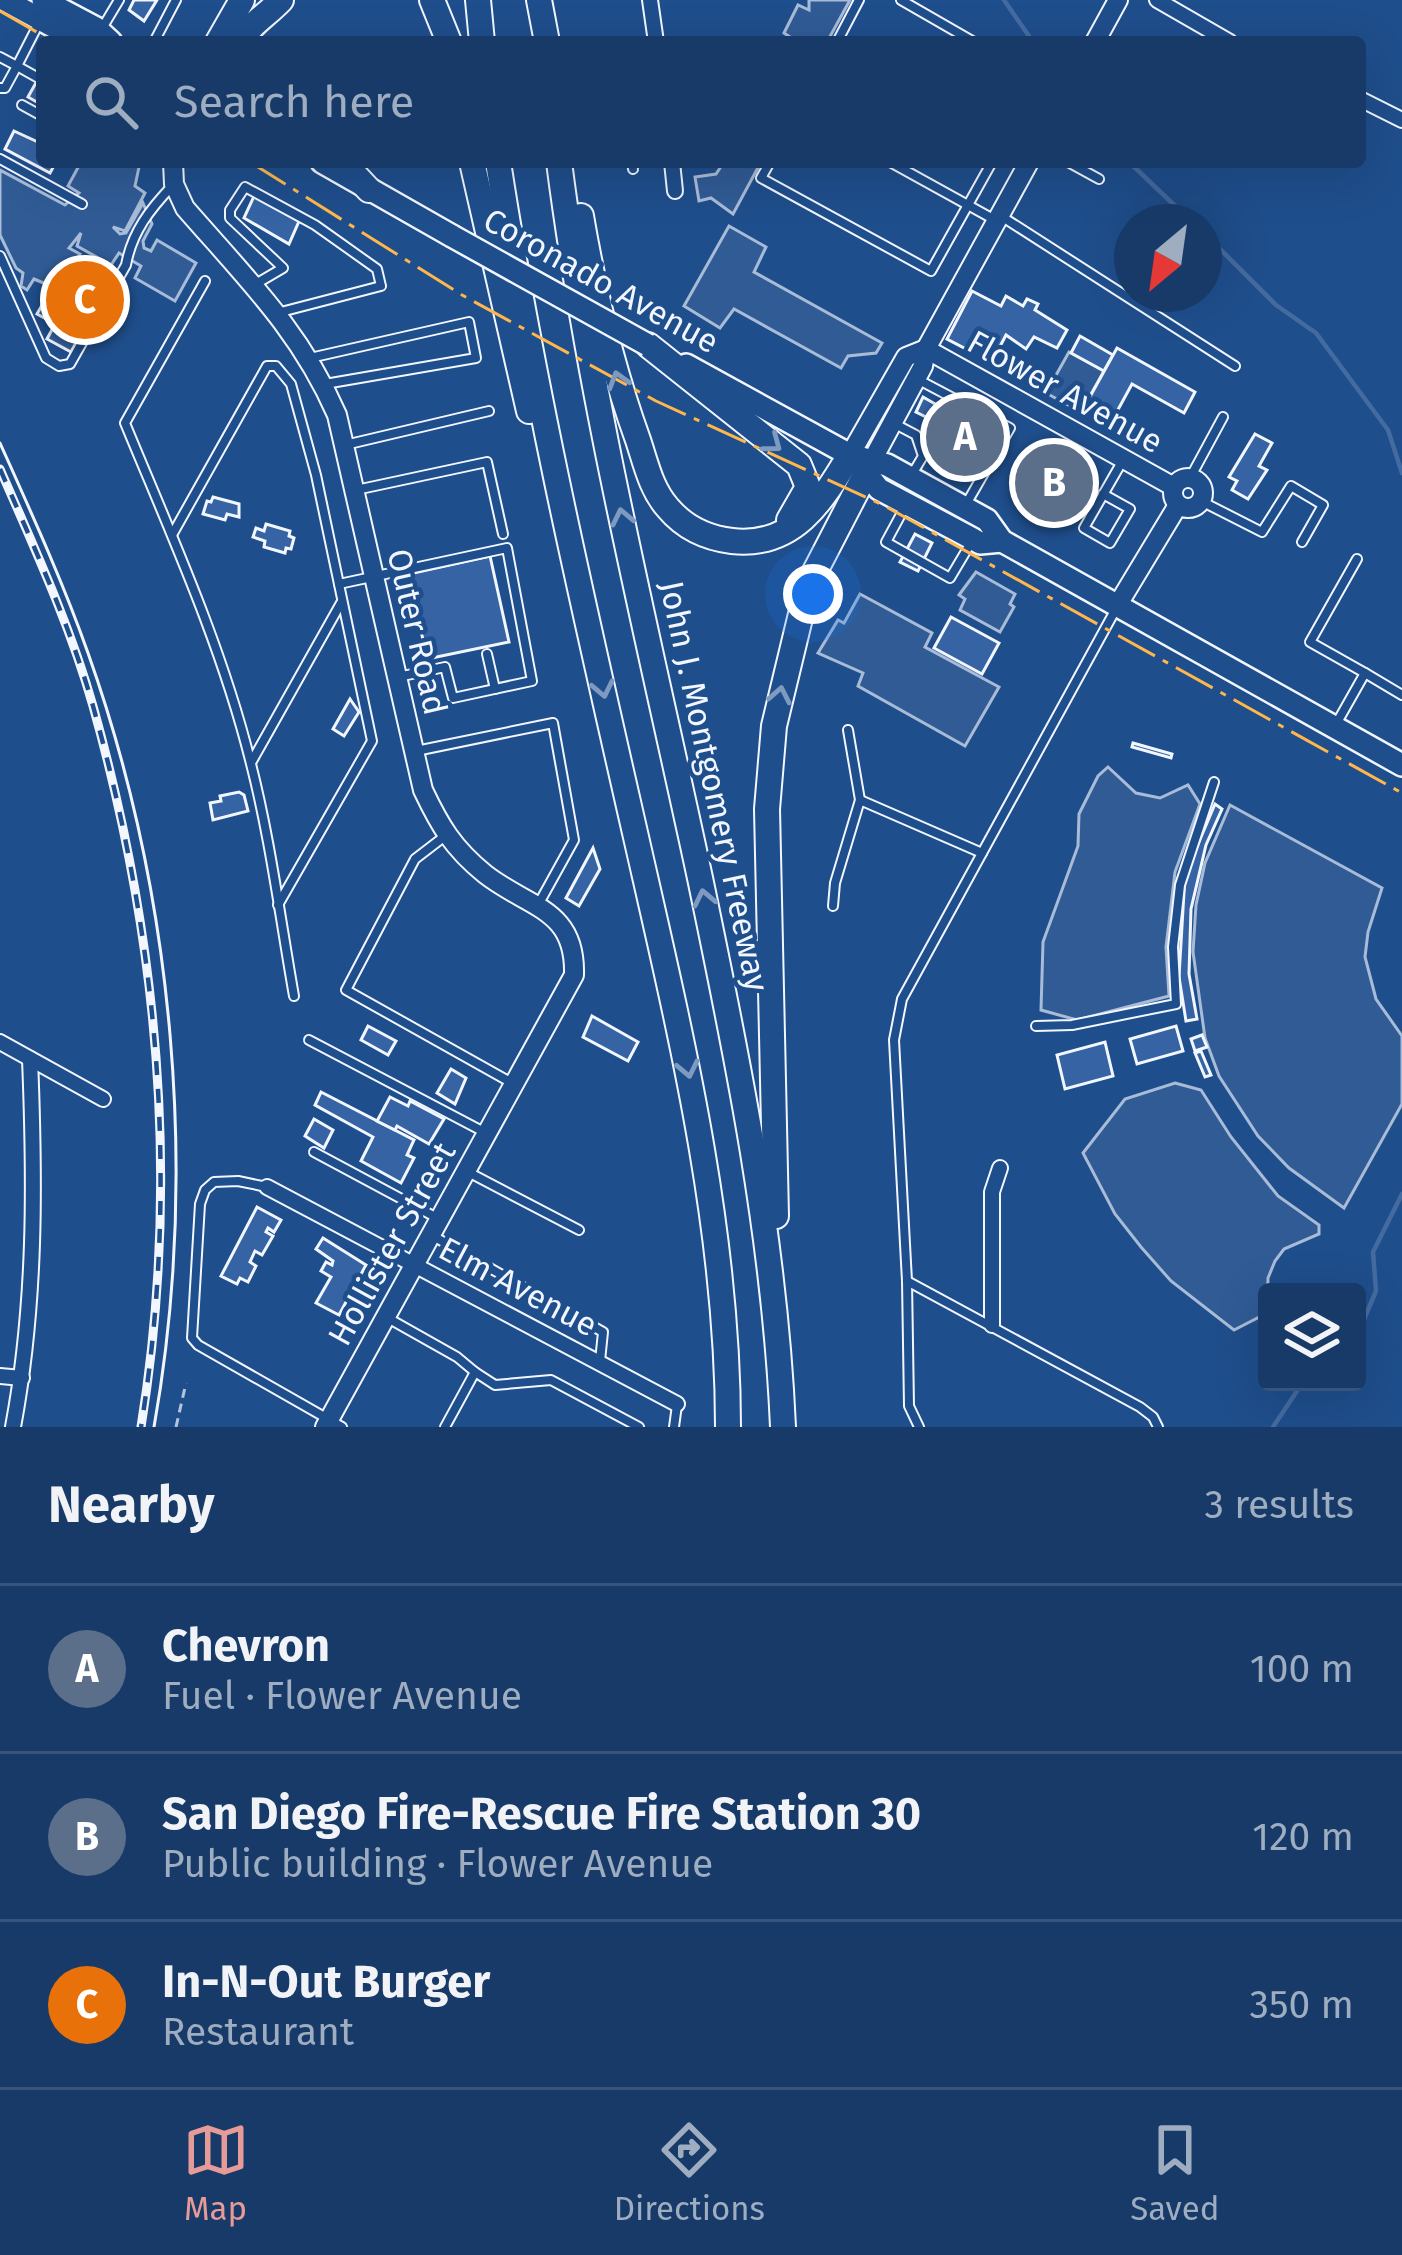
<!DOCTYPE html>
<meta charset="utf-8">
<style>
body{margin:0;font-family:"Fira Sans",sans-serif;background:#20416f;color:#f1f3f6}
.controls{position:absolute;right:36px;bottom:36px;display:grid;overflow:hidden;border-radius:12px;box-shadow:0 12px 48px #0002}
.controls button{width:108px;height:108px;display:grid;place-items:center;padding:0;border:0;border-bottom:3px solid #36547d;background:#173a69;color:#f1f3f6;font:60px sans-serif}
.compass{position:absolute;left:1114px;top:204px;width:108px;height:108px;border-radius:50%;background:#173a69;box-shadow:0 12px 48px #0002;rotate:209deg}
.you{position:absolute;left:813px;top:594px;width:42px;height:42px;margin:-30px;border:9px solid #fff;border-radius:50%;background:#1a73e8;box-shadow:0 0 0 18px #1a73e833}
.badge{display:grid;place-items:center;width:78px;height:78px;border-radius:50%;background:#e69b98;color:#fff;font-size:39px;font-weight:700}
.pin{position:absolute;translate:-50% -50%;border:6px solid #fff;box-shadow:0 3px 12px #0006}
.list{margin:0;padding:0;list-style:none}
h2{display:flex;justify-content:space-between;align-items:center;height:156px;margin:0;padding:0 48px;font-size:51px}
h2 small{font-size:39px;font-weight:400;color:#9eadc0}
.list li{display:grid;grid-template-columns:78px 1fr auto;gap:36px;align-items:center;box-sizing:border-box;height:168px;padding:0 48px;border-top:3px solid #36547d}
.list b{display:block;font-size:45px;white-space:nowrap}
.list p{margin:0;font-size:39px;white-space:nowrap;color:#9eadc0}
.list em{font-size:39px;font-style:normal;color:#9eadc0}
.icon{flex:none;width:66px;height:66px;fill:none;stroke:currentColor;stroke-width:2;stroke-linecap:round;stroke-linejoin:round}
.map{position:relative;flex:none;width:1402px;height:1427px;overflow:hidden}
.search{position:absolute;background:#173a69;box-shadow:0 12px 48px #0002;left:36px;right:36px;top:36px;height:132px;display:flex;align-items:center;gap:30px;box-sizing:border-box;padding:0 42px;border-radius:12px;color:#9eadc0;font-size:45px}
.sheet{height:660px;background:#173a69}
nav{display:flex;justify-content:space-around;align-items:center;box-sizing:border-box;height:168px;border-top:3px solid #36547d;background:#173a69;font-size:33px;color:#9eadc0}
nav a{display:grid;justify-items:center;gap:6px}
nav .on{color:#e69b98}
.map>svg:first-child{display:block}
.built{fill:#305b95;stroke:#a8bbd7;stroke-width:3}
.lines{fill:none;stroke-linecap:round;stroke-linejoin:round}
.stream{stroke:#446ba0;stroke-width:4.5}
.building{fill:#3563a3;stroke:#f2f6ff;stroke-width:3}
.lane-casing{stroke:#f2f6ff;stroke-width:12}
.street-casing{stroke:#f2f6ff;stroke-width:18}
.secondary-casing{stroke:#f2f6ff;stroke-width:22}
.primary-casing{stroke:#f2f6ff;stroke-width:26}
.highway-casing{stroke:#f2f6ff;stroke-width:28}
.path{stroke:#b3c4dc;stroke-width:3;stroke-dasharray:9 6;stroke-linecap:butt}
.lane{stroke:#1f4e8c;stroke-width:8}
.street{stroke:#1f4e8c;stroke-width:14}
.secondary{stroke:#1f4e8c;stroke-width:18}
.primary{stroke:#1f4e8c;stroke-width:21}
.highway{stroke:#1f4e8c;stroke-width:24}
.tram{stroke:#f2f6ff;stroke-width:3}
.rail-casing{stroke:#f2f6ff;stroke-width:9}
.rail{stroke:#1f4e8c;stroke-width:4.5;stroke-dasharray:14;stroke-linecap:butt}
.primary-bridge-casing{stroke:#f2f6ff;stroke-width:26;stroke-linecap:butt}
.primary-bridge{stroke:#1f4e8c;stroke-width:21}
.power{stroke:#ffb74d;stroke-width:3;stroke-dasharray:42 9 6 9;stroke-linecap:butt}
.oneway{stroke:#7e9ac0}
.labels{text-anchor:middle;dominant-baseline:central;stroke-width:9;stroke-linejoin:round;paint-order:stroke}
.street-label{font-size:33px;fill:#f2f6ff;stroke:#1f4e8c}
</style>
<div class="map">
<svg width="1402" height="1427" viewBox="0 0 1402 1427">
<rect width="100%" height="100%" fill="#1f4e8c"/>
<g class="built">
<polygon points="809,0 850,0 827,42 791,42 793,39 784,33 798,5 809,10"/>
<polygon points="81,162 130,162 139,167 135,186 145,193 125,231 113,227 120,234 126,233 143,203 152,224 143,241 144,248 151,251 157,240 196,263 175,301 135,278 141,266 119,253 111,265 77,246 81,233 69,248 80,254 60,290 34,279 27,290 21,286 23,273 16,268 0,235 0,170 65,205 79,193 68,186"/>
<polygon points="724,162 761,162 733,214 711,198 699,201 695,177 716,174"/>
<polygon points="729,226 766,247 754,272 882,343 876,353 848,356 841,368 734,309 720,328 684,306"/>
<polygon points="1069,352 1104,371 1081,412 1046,393"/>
<polygon points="976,572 1015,594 1010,604 1014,607 1000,632 960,610 965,599 959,595"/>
<polygon points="860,594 932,633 925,647 999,687 965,746 858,686 863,673 818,653 838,620 844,623"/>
<polygon points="1108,767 1136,793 1160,798 1188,785 1200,804 1175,872 1166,947 1169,996 1077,1020 1041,1010 1043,942 1078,846 1079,814 1098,776"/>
<polygon points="1230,805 1382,888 1368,932 1365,957 1376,999 1402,1036 1402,1104 1344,1208 1289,1168 1258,1136 1219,1076 1205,1038 1193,952 1196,905 1205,863"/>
<polygon points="1175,1083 1201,1090 1231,1137 1278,1196 1319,1225 1319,1234 1284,1249 1275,1261 1268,1278 1267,1313 1234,1330 1171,1281 1141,1247 1115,1214 1083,1153 1125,1099"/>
</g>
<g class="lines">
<g class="stream">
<polyline points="1004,0 1033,42"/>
<polyline points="1129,162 1192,222"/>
<polyline points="1204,233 1276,305 1316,333 1388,430 1402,473"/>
<polyline points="1357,1336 1376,1291 1373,1252 1402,1194"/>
<polyline points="1273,1427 1303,1382"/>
</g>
</g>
<g class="building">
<polygon points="134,0 157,0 144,21 129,10"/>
<polygon points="42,72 42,105 28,97"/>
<polygon points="14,131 42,144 42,162 56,162 50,173 5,149"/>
<polygon points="255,194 300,219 289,244 244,218"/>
<polygon points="84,263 114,279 105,294 115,299 94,337 83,330 71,352 47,339 55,324 37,314 45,300 59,308"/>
<polygon points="972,291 1001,306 1006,296 1023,306 1027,299 1038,304 1035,310 1067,330 1057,348 1034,337 1026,349 1006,335 995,356 972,344 970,351 947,339"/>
<polygon points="1080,336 1113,355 1104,371 1071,353"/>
<polygon points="1117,348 1195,392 1184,413 1132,384 1114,417 1087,402"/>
<polygon points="923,397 937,405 930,419 916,412"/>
<polygon points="971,414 981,433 972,436 977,451 958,457 946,422"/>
<polygon points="1255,434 1272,443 1259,466 1267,470 1248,499 1232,490 1237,481 1229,477"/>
<polygon points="942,450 956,457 949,471 935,463"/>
<polygon points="213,497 239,504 239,517 227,514 225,520 203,514 207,501 211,502"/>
<polygon points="266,524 290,531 289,536 294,538 291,549 286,548 285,553 264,547 265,541 253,537 256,528 264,531"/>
<polygon points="915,534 932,543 918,571 900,562"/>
<polygon points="490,556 509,642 427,659 409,574"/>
<polygon points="951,617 999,643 982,674 934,648"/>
<polygon points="350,699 359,712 344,736 333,729"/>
<polygon points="1133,743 1172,754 1171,758 1132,747"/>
<polygon points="239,792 244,795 248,811 213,820 210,803 221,801 220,796"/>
<polygon points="1215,804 1222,809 1206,845 1191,909 1189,974 1197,1019 1186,1021 1179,977 1185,875"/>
<polygon points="593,848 600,869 579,906 566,898"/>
<polygon points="592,1016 638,1042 628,1061 583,1037"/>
<polygon points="368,1026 396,1041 388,1055 361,1040"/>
<polygon points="1176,1026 1183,1051 1137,1064 1130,1039"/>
<polygon points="1202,1035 1207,1047 1195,1051 1191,1039"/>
<polygon points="1105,1042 1113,1076 1065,1089 1057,1055"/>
<polygon points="1201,1051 1211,1075 1205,1077 1195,1053"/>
<polygon points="451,1069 466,1078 455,1104 437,1093"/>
<polygon points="321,1092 414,1140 407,1155 414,1158 401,1183 361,1161 373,1137 315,1105"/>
<polygon points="390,1097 408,1106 410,1101 444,1119 429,1144 397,1126 395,1130 377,1121"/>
<polygon points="314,1119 333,1130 324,1148 305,1136"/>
<polygon points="257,1207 281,1220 274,1232 268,1228 266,1232 273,1236 262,1255 255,1251 250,1262 256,1266 248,1282 240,1278 237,1284 221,1276"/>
<polygon points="323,1238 366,1265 339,1315 316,1303 331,1277 321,1271 326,1262 332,1265 333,1261 316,1249"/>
</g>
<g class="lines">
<g class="lane-casing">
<g id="lane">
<polyline points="901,0 974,42"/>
<polyline points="40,21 17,66 42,80"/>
<polyline points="101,30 119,0"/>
<polyline points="154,42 176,0"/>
<polyline points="837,42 859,0"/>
<polyline points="0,57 17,66 5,88 0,88"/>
<polyline points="22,105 42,116"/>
<polyline points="0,159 82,204"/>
<polyline points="632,162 633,169"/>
<polyline points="770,162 761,178 931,271 992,162"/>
<polyline points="890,162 995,220"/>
<polyline points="1068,162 1099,179"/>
<polyline points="1001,216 1235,366"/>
<path d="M0,256L46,358L59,366L70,364L126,265C132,232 150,209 173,185"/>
<path d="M205,281L125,423C170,532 221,644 250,760C270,837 280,917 294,996"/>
<polyline points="254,285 283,268 230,218 230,210 245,187 315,225 377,269 381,286 277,313"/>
<polyline points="310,358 469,322 476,358 325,384"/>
<polyline points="917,379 1010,428 965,506"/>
<polyline points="895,424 916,435 923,456 911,476"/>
<polyline points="345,445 489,411"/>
<polyline points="1190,478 1223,417"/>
<polyline points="356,490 487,462 503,534"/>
<polyline points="1103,494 1130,509 1110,543 1084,528 1123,460"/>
<polyline points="1201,501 1262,532 1291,486 1323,505 1302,542"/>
<polyline points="906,505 886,542 950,578 972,541"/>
<polyline points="172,535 267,366 276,366 291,384 316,475 372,741 278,905"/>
<polyline points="1357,559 1310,642 1365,673"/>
<polyline points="339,584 507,548 532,681 453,698 445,667 398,677"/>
<polyline points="487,654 495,689"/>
<polyline points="1335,726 1365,673 1402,695"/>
<polyline points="848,730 860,800"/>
<polyline points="416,751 553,723 574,840 538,905"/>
<polyline points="252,761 341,603"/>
<polyline points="445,836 415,859 346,990 512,1083"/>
<polyline points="833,906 835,883 860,800 982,853"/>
<polyline points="1036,1026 1072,1025 1176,1004 1173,947 1180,885 1214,782"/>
<polyline points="309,1040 486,1133"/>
<polyline points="314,1152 439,1219"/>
<polyline points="468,1172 579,1230"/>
<polyline points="267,1187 238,1181 214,1182 205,1190 200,1204 192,1338 198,1345 342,1427"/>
<polyline points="412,1205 434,1169"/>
<polyline points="433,1236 603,1332 600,1361"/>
<polyline points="907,1281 1140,1407 1153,1417 1158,1427"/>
<polyline points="386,1317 457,1357 475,1372"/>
<polyline points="445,1427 475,1372 495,1385 551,1380 639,1427"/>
<polyline points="674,1427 677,1405"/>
<polyline points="919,1427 909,1406 907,1281 894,1040 902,999 1117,607"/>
</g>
</g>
<g class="street-casing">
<g id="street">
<polyline points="650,0 656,42"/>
<polyline points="1157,0 1230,42"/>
<polyline points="1360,99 1402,120"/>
<polyline points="672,162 675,191"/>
<polyline points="0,1042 103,1099"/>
<polyline points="267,1187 677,1404"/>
<polyline points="992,1325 992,1192 1000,1168"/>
<polyline points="0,1376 22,1378"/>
<path d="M13,1427C36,1304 35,1183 30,1059"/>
</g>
</g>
<g class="secondary-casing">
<g id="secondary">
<polyline points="1095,42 1118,0"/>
<path d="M173,162L174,184L185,208C245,277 300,330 337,415L423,790C440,826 453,848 485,874C528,908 576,908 574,975L325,1427"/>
<polyline points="926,349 1174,487"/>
<polyline points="850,455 906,357 926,349"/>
<polyline points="867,470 923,366 926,349 1029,162"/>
<circle cx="1188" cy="493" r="15"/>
<polyline points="1117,606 1178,505"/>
</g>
</g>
<g class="primary-casing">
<g id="primary">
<polyline points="5,0 82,42"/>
<polyline points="43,0 96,28 111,42"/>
<polyline points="322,162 452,236"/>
<polyline points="686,365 850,455 887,465 987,520 1002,541 1402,765"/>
<polyline points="859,464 879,489 973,539 980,543 1002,541"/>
</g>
</g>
<g class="highway-casing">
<g id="highway">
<polyline points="432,0 449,42"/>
<polyline points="478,0 482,42"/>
<polyline points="539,0 547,42"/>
<polyline points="218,42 242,0"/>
<path d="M240,42C250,24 267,15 281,0"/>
<polyline points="343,162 369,190"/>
<polyline points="472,162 529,411"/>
<path d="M498,162C533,389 585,613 636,837C680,1031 728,1227 728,1427"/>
<path d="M559,162C590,403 649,640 700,878C738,1060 775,1241 783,1427"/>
<path d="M581,216C594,292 612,368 638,440C646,464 651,489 668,508C684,527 707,538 732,541C794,548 822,501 850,455"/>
<polyline points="648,345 799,465 808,487 789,520"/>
<polyline points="776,1216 767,809 774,726 808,585 866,473"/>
</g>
</g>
<polyline class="path" points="176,1427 186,1383"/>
<use href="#lane" class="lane"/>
<use href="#street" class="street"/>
<use href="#secondary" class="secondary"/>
<use href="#primary" class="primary"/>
<use href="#highway" class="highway"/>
<path class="tram" d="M0,443C31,512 63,582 88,653C174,895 199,1174 154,1427"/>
<g class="rail-casing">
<path id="rail" d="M0,469C34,547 70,625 93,706C159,942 180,1185 141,1427"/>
</g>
<use href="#rail" class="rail"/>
<g class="primary-bridge-casing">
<polyline id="primary-bridge" points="452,236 648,345"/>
</g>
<use href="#primary-bridge" class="primary-bridge"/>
<g class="power">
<polyline points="0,11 54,42"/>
<polyline points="250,162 462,295 656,401 883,505 1402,793"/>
</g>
</g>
<defs><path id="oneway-chevron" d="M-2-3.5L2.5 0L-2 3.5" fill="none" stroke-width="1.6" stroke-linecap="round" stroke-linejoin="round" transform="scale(3)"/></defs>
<g class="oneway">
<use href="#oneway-chevron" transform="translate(618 380) rotate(-107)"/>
<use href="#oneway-chevron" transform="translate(773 444) rotate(37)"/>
<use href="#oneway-chevron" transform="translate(622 517) rotate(-102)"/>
<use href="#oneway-chevron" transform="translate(603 689) rotate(78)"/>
<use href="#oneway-chevron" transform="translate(780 695) rotate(-79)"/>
<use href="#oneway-chevron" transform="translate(704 898) rotate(-102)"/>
<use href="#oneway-chevron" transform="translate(688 1069) rotate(78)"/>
</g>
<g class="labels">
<g class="street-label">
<text transform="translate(601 281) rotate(29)">Coronado Avenue</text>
<text transform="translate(1065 392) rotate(29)">Flower Avenue</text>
<text transform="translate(417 632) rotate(77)">Outer Road</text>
<text transform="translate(714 786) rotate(78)">John J. Montgomery Freeway</text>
<text transform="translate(392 1244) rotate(-61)">Hollister Street</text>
<text transform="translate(518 1287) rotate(28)">Elm Avenue</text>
</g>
</g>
</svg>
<div class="controls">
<button><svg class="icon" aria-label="layers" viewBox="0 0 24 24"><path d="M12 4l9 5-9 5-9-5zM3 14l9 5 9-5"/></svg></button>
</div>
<svg class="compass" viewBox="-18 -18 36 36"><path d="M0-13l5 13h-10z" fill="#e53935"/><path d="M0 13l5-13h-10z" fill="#9eadc0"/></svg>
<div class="you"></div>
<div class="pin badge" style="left:965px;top:437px;background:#5c6f8a">A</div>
<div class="pin badge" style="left:1054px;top:483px;background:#5c6f8a">B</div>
<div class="pin badge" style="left:85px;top:300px;background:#e8710a">C</div>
<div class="search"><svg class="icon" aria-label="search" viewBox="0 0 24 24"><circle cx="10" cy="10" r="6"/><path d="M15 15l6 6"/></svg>Search here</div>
</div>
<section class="sheet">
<h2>Nearby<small>3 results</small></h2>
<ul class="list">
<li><span class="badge" style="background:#5c6f8a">A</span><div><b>Chevron</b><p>Fuel · Flower Avenue</p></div><em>100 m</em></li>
<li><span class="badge" style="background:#5c6f8a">B</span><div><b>San Diego Fire-Rescue Fire Station 30</b><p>Public building · Flower Avenue</p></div><em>120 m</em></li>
<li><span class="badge" style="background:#e8710a">C</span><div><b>In-N-Out Burger</b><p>Restaurant</p></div><em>350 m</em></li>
</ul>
</section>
<nav>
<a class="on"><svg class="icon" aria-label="map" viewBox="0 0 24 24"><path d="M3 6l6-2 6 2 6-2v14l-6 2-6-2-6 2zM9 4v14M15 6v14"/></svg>Map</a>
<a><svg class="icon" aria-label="directions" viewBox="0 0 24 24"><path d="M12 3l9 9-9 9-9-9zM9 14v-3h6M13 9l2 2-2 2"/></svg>Directions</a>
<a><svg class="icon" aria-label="saved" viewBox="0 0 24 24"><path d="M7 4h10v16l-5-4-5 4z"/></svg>Saved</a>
</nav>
